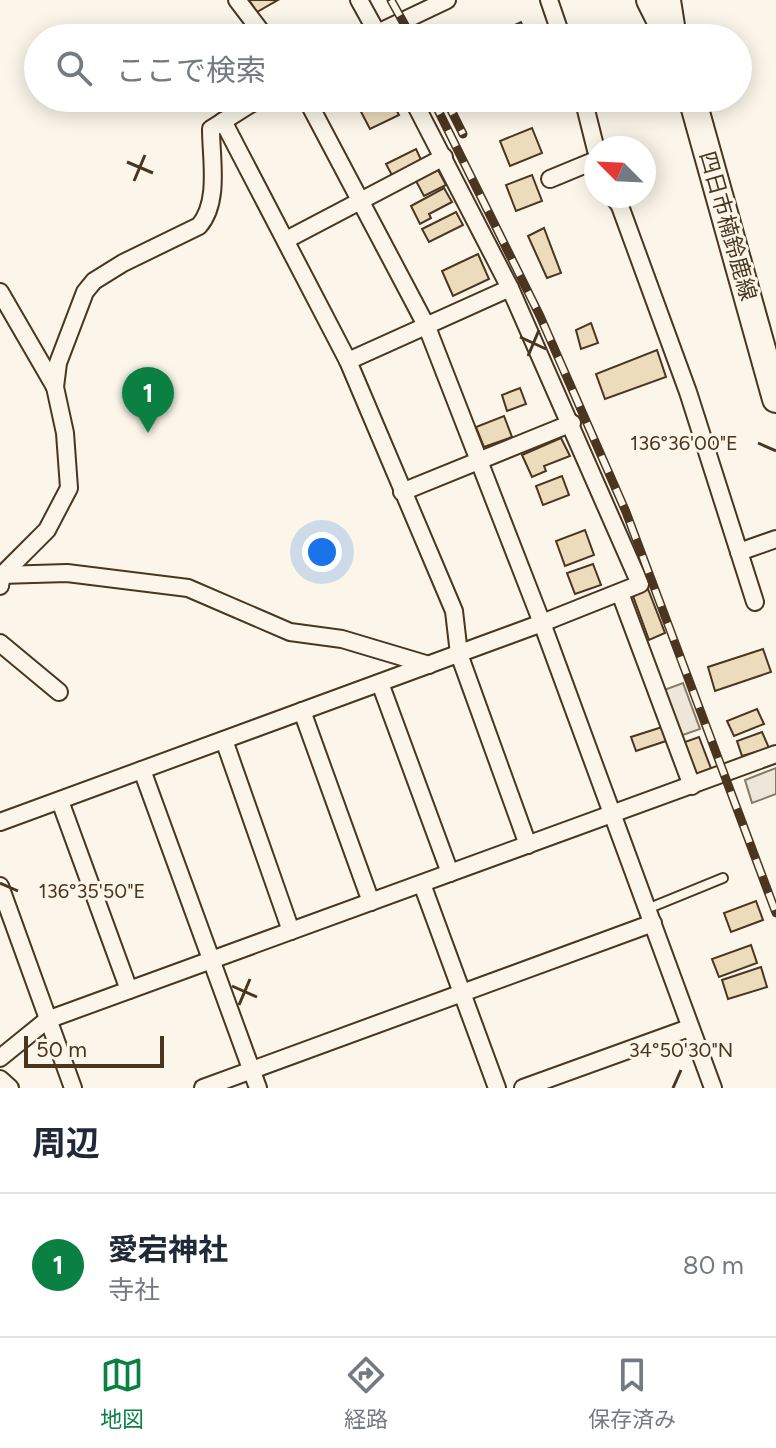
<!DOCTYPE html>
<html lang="ja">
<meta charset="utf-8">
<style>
body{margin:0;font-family:Figtree,"Noto Sans JP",sans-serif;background:#f6f6f7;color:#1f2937}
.compass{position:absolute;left:584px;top:136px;width:72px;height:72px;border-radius:50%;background:#fff;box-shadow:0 4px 20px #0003;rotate:294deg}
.scale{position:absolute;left:24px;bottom:20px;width:140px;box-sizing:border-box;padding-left:8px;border:4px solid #4a3520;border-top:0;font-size:22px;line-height:28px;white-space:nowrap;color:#4a3520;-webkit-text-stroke:6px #fbf6e9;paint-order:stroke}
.you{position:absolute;left:322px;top:552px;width:28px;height:28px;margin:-20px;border:6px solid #fff;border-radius:50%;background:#1a73e8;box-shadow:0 0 0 12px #1a73e833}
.badge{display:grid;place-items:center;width:52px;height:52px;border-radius:50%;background:#0b8043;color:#fff;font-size:26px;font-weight:700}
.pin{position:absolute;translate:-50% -66px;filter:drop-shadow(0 2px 4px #0008)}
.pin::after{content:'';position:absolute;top:42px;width:28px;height:24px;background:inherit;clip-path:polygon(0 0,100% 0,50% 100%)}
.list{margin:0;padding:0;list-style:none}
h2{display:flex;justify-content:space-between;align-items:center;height:104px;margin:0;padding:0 32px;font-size:34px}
h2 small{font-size:26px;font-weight:400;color:#747a83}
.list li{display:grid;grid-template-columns:52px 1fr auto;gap:24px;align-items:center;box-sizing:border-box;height:144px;padding:0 32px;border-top:2px solid #e0e1e3}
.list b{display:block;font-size:30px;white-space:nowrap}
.list p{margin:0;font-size:26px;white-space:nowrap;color:#747a83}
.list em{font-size:26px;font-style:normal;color:#747a83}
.icon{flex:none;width:44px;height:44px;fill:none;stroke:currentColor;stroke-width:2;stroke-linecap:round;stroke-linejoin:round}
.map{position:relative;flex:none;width:776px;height:1088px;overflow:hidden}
.search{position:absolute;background:#fff;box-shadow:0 4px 20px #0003;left:24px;right:24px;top:24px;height:88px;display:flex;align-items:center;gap:20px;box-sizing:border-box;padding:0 28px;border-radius:44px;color:#747a83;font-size:30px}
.sheet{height:248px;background:#fff}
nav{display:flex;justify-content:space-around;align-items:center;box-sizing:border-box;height:112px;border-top:2px solid #e0e1e3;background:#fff;font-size:22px;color:#747a83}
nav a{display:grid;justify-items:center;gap:4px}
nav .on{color:#0b8043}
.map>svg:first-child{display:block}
.green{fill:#ede6d9;stroke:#887966;stroke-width:2}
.parking{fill:#ede7d9;stroke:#887966;stroke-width:2}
.building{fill:#ecdcbc;stroke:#4a3520;stroke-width:2}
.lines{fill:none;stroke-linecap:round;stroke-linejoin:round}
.lane-casing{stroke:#4a3520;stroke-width:12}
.street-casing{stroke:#4a3520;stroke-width:20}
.primary-casing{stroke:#4a3520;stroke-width:30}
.lane{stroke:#fbf6e9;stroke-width:8}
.street{stroke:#fbf6e9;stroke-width:16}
.primary{stroke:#fbf6e9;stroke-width:26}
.rail-casing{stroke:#4a3520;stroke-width:9}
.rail{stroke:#fbf6e9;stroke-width:6;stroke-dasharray:18;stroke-linecap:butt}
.ticks{fill:none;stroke:#4a3520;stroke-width:3}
.labels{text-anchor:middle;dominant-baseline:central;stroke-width:6;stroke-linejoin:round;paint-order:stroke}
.street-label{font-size:22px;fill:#4a3520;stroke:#fbf6e9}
.ticks-label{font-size:20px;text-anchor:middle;fill:#4a3520;stroke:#fbf6e9;stroke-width:6;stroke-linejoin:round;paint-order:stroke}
</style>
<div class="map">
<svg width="776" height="1088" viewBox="0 0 776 1088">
<rect width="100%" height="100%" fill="#fbf6e9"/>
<polygon class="green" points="683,683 700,729 680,736 664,690"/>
<polygon class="parking" points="776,768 776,794 752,803 745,780"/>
<g class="building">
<polygon points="249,0 278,0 257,12"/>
<polygon points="521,22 527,38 487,38"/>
<polygon points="348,98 368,98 369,100 355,108"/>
<polygon points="379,98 390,98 399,115 370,129 359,108"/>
<polygon points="532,128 542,153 510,166 500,141"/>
<polygon points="416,149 423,164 394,179 386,164"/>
<polygon points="438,170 446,185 424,196 416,181"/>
<polygon points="532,175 542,201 516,211 506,185"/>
<polygon points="444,188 452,202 429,214 431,218 420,224 411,206"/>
<polygon points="456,212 463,225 429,242 422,229"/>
<polygon points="544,228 561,273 547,278 528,236"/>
<polygon points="478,254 489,279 453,296 442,271"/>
<polygon points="591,323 598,343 581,349 576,330"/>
<polygon points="657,350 666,377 605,399 596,374"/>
<polygon points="520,388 526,404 507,411 502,395"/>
<polygon points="504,416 512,437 484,447 476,427"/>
<polygon points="561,438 570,456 544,466 546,471 532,477 522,455"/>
<polygon points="562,476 569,495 543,505 536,486"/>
<polygon points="585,530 594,555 565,566 556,541"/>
<polygon points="593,564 601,585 575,594 567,573"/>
<polygon points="648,589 665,633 649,640 633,596"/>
<polygon points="763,649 771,672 715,691 708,667"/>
<polygon points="757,709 764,724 734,736 727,721"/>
<polygon points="662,727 666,741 636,751 631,737"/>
<polygon points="762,732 769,748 742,756 737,741"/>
<polygon points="699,737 712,771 694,778 682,743"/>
<polygon points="756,901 763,920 731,932 724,913"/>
<polygon points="751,945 757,963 719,977 712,959"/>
<polygon points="761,967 767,987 728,999 722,980"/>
</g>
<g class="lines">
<g class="lane-casing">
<polyline id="lane" points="647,909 723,878"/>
</g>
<g class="street-casing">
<g id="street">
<polyline points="237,0 266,38"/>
<polyline points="359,0 380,38"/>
<polyline points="549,0 562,38"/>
<polyline points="672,0 678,38"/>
<polyline points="367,38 447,0"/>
<polyline points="306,98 427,327 542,623 640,584 510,288 412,98"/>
<polyline points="583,98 596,150"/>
<polyline points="223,121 348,361 454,611 459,654 528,845"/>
<polyline points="550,179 596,160"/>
<polyline points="613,196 620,206 688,392 755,602"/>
<polyline points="286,240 444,157"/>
<polyline points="0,292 55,387"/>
<polyline points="348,361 510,288"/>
<polyline points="402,492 572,423"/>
<polyline points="739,552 776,539"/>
<polyline points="0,575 67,573 188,588 290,632 342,639 429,665"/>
<path d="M0,586L2,575L47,530L69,488L65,433L55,387L58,363L85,292L94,281L123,263L199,226C220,202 211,159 211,129L260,98"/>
<polyline points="620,593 692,786"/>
<polyline points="0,643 59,692"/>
<polyline points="380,683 450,873"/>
<polyline points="302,711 371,902"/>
<polyline points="224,740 291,931"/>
<polyline points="142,770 258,1088"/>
<polyline points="60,801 129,990"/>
<polyline points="0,822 542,623 713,1088"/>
<polyline points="422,884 497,1088"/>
<polyline points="0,886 73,1088"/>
<polyline points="0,1058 47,1020 776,754"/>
<polyline points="0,1079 10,1088"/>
<polyline points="203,1088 653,923"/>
<polyline points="523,1088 689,1028"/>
</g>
</g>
<g class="primary-casing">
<g id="primary">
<polyline points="650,0 669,38"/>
<polyline points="692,98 776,399"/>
</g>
</g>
<use href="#lane" class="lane"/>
<use href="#street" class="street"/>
<use href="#primary" class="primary"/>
<g class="rail-casing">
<g id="rail">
<polyline points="391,0 412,38"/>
<polyline points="432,98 540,316 626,512 776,913"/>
<polyline points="445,98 463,134"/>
</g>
</g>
<use href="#rail" class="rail"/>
</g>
<path class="ticks" d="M127,162L153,173M134,181L145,155M520,337L546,349M528,356L539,330M758,443L776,451M0,883L18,891M232,986L257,997M239,1005L250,979M673,1088L681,1070"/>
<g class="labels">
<g class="street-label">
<text transform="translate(728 226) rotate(74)">四日市楠鈴鹿線</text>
</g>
</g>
<g class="ticks-label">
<text x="684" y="450">136°36'00"E</text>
<text x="92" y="898">136°35'50"E</text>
<text x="681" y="1057">34°50'30"N</text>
</g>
</svg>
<svg class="compass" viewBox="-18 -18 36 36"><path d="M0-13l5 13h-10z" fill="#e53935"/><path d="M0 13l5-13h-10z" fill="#747a83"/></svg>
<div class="scale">50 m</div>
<div class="you"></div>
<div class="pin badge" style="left:148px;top:433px">1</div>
<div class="search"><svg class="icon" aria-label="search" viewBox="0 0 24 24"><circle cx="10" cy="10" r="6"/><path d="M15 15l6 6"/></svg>ここで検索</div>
</div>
<section class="sheet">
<h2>周辺<small></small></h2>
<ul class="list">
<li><span class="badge">1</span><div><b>愛宕神社</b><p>寺社</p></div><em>80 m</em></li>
</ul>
</section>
<nav>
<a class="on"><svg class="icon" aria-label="map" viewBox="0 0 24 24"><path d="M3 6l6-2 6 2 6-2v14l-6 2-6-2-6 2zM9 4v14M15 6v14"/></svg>地図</a>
<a><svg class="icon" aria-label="directions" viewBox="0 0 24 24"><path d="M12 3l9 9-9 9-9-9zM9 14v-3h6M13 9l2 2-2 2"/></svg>経路</a>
<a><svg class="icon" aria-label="saved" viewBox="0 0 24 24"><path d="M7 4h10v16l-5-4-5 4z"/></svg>保存済み</a>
</nav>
